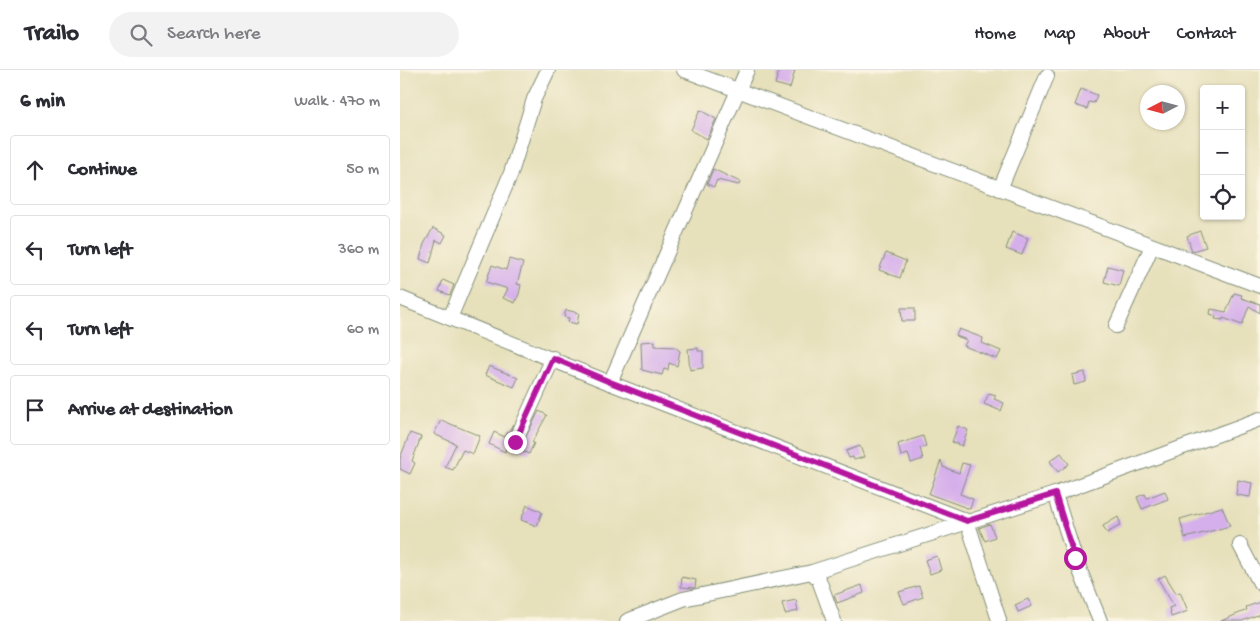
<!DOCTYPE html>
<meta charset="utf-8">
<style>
body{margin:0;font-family:"Gochi Hand",sans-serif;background:#f2f2f3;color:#2b2b33}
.controls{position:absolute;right:15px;top:15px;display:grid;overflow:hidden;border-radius:5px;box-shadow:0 1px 4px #0004}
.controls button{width:45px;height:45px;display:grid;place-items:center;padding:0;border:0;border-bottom:1px solid #e1e1e2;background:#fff;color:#2b2b33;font:25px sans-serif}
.compass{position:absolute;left:740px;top:15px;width:45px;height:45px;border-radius:50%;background:#fff;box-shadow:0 1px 4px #0004;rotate:264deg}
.stop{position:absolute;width:15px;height:15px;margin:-11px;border:4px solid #b5179e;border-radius:50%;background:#fff}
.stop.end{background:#b5179e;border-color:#fff;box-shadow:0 1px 5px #0008}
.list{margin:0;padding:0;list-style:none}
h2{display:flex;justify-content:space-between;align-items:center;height:65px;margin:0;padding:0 20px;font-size:21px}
h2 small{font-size:16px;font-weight:400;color:#7c7c81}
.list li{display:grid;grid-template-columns:32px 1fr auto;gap:15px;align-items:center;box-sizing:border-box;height:70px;margin:0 10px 10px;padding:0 10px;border:1px solid #e1e1e2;border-radius:5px}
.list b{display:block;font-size:19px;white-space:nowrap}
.list em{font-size:16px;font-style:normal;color:#7c7c81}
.icon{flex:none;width:28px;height:28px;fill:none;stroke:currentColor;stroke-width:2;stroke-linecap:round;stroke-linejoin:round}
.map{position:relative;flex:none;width:860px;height:551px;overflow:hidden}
header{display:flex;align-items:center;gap:30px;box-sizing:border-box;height:70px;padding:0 25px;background:#fff;border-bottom:1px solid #e1e1e2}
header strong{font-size:24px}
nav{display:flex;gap:28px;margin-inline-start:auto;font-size:18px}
.search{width:350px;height:45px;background:#f2f2f3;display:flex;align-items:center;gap:12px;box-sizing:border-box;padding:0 18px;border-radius:28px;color:#7c7c81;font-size:19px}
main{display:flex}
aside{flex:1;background:#fff}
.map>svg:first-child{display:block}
.building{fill:#d5afeb}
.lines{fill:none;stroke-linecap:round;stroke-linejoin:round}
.minor-casing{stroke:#828e78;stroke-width:16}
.minor{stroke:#fff;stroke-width:14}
.route{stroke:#b5179e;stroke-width:6}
</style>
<header>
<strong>Trailo</strong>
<div class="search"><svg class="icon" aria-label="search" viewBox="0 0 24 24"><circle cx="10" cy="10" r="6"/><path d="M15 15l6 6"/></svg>Search here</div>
<nav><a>Home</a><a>Map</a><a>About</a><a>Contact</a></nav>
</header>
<main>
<aside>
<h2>6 min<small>Walk · 470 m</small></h2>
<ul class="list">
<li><svg class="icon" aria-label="ahead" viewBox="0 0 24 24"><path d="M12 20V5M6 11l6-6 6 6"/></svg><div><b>Continue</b></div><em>50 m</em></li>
<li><svg class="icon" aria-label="left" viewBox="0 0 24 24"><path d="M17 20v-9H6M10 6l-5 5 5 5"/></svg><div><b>Turn left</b></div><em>360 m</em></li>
<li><svg class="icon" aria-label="left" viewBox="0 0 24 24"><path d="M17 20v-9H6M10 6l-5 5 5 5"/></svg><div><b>Turn left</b></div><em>60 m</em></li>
<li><svg class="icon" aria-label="arrive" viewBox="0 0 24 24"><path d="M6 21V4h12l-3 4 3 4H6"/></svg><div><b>Arrive at destination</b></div></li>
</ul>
</aside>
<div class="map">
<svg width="860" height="551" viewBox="0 0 860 551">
<rect width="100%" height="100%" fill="#fcf5e5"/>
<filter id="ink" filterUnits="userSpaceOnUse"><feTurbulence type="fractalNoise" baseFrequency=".02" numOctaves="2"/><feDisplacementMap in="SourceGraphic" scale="10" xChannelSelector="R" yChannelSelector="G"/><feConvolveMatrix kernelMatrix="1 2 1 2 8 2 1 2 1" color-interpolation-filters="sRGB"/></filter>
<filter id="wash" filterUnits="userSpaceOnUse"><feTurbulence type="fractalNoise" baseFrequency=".0096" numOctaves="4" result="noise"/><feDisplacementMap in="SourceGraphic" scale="20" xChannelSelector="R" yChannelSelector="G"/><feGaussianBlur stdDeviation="1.12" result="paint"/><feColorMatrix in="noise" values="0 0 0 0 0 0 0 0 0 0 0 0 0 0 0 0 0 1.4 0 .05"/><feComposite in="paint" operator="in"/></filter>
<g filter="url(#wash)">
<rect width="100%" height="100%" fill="#e6e0bb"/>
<g id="blocks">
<g class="building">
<polygon points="379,0 395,0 390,18 375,14"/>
<polygon points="681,19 697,25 694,33 689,32 687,39 675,35"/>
<polygon points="300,40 316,49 307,69 291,60"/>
<polygon points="313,99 340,112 339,115 317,110 314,117 307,114"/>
<polygon points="33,158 46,165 42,173 36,170 30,193 20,189 24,174"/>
<polygon points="800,161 806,177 792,181 787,166"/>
<polygon points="612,162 628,168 622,185 606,179"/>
<polygon points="486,183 506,191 500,208 479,200"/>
<polygon points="109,189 123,193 117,214 121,215 119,224 115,233 103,228 108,219 86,212 92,195 106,200"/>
<polygon points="708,196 723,200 719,216 704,212"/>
<polygon points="43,210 54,215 50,225 39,221"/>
<polygon points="834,223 842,225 841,228 860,234 860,243 849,236 842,255 823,248 823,250 815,249 816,246 810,244 811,239 826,242"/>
<polygon points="501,238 515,238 515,251 502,251"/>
<polygon points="166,240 179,243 177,254 168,252 169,248 164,247"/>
<polygon points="559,259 583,268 582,273 601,281 597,289 564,276 567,270 556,266"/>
<polygon points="255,271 255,276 275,277 280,281 277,296 269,293 268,300 264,299 262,305 242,300 241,272"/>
<polygon points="298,278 298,281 303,281 303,298 290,300 288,279"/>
<polygon points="89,296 118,308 114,317 85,305"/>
<polygon points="685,302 686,312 674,315 672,305"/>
<polygon points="589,323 596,325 594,329 604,333 601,341 584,334"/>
<polygon points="139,341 147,345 132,372 134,373 129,384 119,380"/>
<polygon points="41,350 80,366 73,384 63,380 53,400 45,397 56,374 34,364"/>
<polygon points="113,354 105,382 89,374 94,362 105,367"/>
<polygon points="558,356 568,360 562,376 552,372"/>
<polygon points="10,363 21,367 12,391 15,393 10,404 0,399 0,388"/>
<polygon points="523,366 526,376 520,378 523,389 511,393 508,384 501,386 498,374"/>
<polygon points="460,376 464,387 454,390 453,387 449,388 446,381"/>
<polygon points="661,383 669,394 658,402 650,391"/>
<polygon points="541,390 543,397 559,403 562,393 570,395 560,424 573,429 570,439 529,424"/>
<polygon points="838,410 852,413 850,427 836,425"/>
<polygon points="765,421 768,429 742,439 737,427 745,424 747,428"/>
<polygon points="127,435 142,442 137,456 121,450"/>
<polygon points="822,437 830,456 785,468 780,449"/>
<polygon points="718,447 721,455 707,463 703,456"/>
<polygon points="590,454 595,467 585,471 579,458"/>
<polygon points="537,486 541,500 530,504 525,490"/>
<polygon points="765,505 776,523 780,522 788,541 771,547 769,538 774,536 758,509"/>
<polygon points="282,507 296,510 295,518 281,517"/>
<polygon points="462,515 464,523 437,533 434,525"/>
<polygon points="519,516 523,527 504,534 499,522"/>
<polygon points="628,529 632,536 618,542 615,535"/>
<polygon points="396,530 398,541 385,544 382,533"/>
<polygon points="860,532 860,544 842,551 821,551 847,540 846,537"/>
</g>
</g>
</g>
<g filter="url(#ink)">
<use href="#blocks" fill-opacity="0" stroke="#828e78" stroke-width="1"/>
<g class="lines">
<g class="minor-casing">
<g id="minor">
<polyline points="284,0 860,216"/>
<polyline points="600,119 647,6"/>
<polyline points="0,228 210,313 567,451 599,550"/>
<polyline points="50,248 111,103 134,29 148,0"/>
<polyline points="716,256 752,176"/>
<polyline points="210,313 347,0"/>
<polyline points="115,372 153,288"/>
<polyline points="655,424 675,488 700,551"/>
<polyline points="840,475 860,513"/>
<polyline points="412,502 419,510 434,551"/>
<polyline points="227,551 283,529 412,502 655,424 860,349"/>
</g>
</g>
<use href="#minor" class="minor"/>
</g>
</g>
<g class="lines" filter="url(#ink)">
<polyline class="route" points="115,372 153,288 210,312 567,451 655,424 675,488"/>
</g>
</svg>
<div class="controls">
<button>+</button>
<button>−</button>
<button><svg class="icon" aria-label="locate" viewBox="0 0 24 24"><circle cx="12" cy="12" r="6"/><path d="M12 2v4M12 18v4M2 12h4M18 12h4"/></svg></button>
</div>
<svg class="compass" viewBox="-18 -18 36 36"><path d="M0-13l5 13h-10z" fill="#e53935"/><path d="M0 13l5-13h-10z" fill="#7c7c81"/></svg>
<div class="stop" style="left:675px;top:488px"></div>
<div class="stop end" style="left:115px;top:372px"></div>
</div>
</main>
